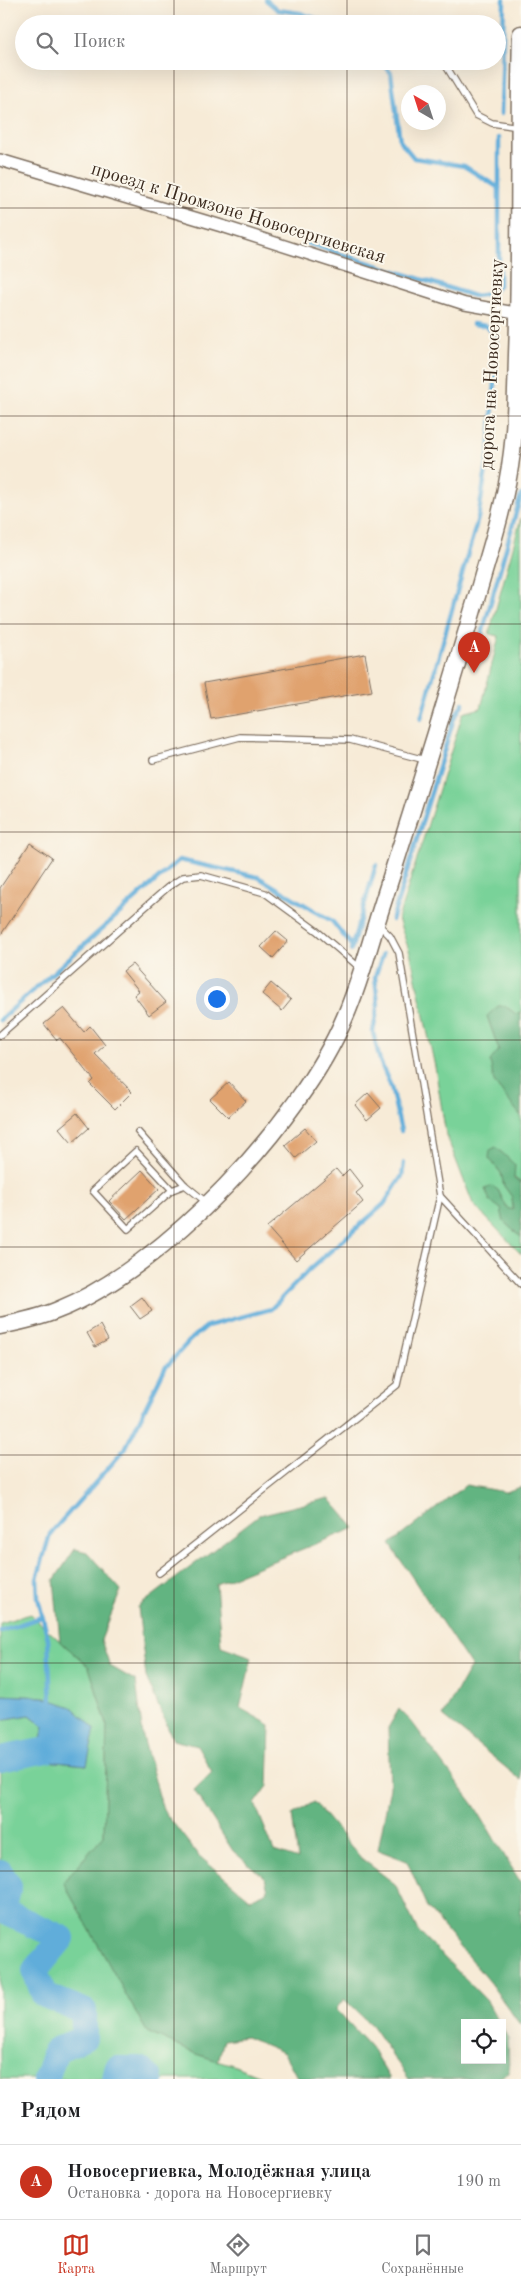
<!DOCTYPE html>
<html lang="ru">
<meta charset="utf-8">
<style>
body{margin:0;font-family:"Old Standard TT",serif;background:#f2f2f2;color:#202124}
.controls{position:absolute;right:15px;bottom:15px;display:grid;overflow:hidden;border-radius:0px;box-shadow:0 5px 20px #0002}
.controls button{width:45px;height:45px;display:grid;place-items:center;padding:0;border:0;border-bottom:1px solid #e0e0e0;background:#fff;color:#202124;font:25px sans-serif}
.compass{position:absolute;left:401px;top:85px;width:45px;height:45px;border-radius:50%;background:#fff;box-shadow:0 5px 20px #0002;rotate:321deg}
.you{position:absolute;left:216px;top:998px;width:18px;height:18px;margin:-12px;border:4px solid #fff;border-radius:50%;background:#1a73e8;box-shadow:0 0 0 8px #1a73e833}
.badge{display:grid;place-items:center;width:32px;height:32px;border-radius:50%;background:#c8321e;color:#fff;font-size:16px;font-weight:700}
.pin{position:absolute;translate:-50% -41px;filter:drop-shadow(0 1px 2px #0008)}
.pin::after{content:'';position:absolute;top:26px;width:18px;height:15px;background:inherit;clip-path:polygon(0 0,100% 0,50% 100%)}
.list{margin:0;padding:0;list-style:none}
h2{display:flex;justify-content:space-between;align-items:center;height:65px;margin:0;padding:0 20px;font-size:21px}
h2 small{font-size:16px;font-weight:400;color:#757577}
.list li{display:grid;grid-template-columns:32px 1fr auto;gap:15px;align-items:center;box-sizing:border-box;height:75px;padding:0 20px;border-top:1px solid #e0e0e0}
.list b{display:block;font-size:19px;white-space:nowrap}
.list p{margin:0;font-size:16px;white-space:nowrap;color:#757577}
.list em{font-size:16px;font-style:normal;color:#757577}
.icon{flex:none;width:28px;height:28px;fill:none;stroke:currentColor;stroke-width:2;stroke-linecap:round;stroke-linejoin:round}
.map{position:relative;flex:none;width:521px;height:2079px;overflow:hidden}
.search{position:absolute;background:#fff;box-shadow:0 5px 20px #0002;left:15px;right:15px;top:15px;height:55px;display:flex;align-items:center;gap:12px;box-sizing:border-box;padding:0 18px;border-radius:28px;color:#757577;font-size:19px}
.sheet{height:140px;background:#fff}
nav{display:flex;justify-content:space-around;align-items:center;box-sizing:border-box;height:70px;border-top:1px solid #e0e0e0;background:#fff;font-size:14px;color:#757577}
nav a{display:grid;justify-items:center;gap:2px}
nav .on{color:#c8321e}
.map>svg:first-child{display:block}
.green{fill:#79d299;stroke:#5a7e5c}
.forest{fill:#62b481;stroke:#4e6f50}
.water{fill:#61adda;stroke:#4e6c7c}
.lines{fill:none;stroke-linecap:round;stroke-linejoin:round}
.stream{stroke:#61adda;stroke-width:4.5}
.river{stroke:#61adda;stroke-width:26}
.building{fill:#e0a26e}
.lane-casing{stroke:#7d6e5f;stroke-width:8}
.street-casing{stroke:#7d6e5f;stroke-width:14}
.secondary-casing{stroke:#7d6e5f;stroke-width:19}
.lane{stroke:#fff;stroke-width:5.5}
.street{stroke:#fff;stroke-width:11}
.secondary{stroke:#fff;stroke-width:16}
.grid{fill:none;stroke:#3b2a1e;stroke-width:1;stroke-opacity:0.55}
.labels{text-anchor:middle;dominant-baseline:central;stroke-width:4;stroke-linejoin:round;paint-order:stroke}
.street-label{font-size:19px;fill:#3b2a1e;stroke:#fbf7ec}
</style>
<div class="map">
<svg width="521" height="2079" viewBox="0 0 521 2079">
<rect width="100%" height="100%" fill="#fbf7ec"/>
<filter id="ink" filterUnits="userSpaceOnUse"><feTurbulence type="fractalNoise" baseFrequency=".02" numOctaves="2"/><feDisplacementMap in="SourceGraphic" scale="10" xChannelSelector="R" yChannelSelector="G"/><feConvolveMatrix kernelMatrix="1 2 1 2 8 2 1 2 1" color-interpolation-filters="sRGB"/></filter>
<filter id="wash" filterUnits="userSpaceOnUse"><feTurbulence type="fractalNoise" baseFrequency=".0096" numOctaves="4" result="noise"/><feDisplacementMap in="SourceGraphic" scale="20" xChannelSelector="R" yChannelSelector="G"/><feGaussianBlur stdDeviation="1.12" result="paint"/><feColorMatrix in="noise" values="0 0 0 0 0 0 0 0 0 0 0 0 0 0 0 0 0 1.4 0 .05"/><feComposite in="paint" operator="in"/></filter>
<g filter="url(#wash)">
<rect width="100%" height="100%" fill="#f7ebd7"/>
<g class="green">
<polygon points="521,518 521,1013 516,1014 505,1006 487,1016 499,1050 494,1082 521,1116 521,1183 489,1158 501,1173 504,1186 512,1197 513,1211 507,1208 498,1190 490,1201 501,1208 504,1222 521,1237 521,1254 473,1204 454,1155 446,1135 435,1067 411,956 398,919 463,713 481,708 499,636 489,634"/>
<polygon points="30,1614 89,1667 107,1725 104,1836 63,1882 147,2032 196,2054 230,2064 268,2079 0,2079 0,1720 30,1715 44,1726 36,1760 87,1765 43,1697 0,1695 0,1623"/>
</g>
<g class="forest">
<polygon points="498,1006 505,1006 516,1014 521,1013 521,1116 494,1082 490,1061 499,1050 487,1016"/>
<polygon points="496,1147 515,1165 514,1179 521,1183 521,1237 504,1222 501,1209 490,1201 485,1189 492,1186 498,1190 507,1208 513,1210 512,1197 504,1186 501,1173 489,1158 490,1150"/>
<polygon points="466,1485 505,1492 521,1487 521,1780 443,1716 471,1666 390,1544"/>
<polygon points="329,1498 355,1528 216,1584 221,1646 252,1657 240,1708 270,1725 268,1786 255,1804 274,1851 298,1859 292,1815 314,1802 361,1858 395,1884 418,1931 487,2001 499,2023 465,2023 465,2060 502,2060 502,2028 508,2038 509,2072 494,2079 409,2079 372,2026 344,1999 336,2009 371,2047 390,2079 298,2079 284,2053 246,2037 224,2040 218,2061 196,2054 147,2032 63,1882 104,1836 107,1725 89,1667 60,1641 54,1580 75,1549 87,1552 121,1590 101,1640 110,1666 136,1681 143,1737 163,1810 198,1855 250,1899 268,1891 265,1878 233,1851 194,1790 212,1772 197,1746 173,1740 146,1677 138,1607 259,1515"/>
<polygon points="399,1709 411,1721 474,1805 521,1883 521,2026 490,1983 427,1907 407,1861 378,1850 390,1787 388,1728"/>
</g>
<polygon class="water" points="0,1695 43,1697 72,1707 95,1729 87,1765 36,1760 44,1726 30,1715 0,1720"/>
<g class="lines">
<g class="stream">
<polyline points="266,0 278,10 300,13 333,24"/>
<polyline points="381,61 391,73 400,141 414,158 464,166 499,188"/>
<polyline points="501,114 504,0"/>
<polyline points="306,243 474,296 490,294 499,286 499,138"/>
<polyline points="476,655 521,495"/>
<polyline points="421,719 478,518 489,452 496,372 496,336 486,326 473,324"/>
<polyline points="392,920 454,718 463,703"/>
<polyline points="351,950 376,865"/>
<polyline points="383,954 375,977 378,1005 373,1032 380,1061 391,1087 401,1131"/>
<polyline points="0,1020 179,860 258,877 332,921 352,946"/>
<polyline points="0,1631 42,1617"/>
<polyline points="51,1705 48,1639 38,1598 37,1579 50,1534 125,1449 165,1368 190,1340 207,1326 271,1309 309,1270 384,1204 402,1176 404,1163"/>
</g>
<g class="river">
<polyline points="0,1759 47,1750 65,1743 65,1736"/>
<polyline points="0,1872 9,1886 3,1911 62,1938 35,1971 44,1995 84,2011 84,2038 56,2050 46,2079"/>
<polyline points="115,2079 117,2069 139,2069 151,2079"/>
</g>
</g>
<g id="blocks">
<g class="building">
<polygon points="365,654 372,691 211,719 204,683"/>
<polygon points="30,843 52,858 0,936 0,888"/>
<polygon points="276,931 288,941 273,958 261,947"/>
<polygon points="132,964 166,1002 149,1015 134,995 139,991 123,971"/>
<polygon points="271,983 291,1000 282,1011 262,994"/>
<polygon points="64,1008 84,1032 90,1026 105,1045 95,1054 132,1092 115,1109 90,1084 94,1080 60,1038 57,1040 44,1024"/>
<polygon points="229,1082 246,1101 228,1117 210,1099"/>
<polygon points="368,1093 381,1108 367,1120 355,1105"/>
<polygon points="77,1113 89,1128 72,1143 59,1128"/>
<polygon points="305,1128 316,1141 296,1158 285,1145"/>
<polygon points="336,1169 342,1176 349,1169 363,1187 356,1193 363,1202 296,1260 267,1227"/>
<polygon points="142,1170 159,1189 126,1219 109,1201"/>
<polygon points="142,1297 152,1311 140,1319 130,1306"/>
<polygon points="100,1325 108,1340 95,1347 87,1333"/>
</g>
</g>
</g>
<g filter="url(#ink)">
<use href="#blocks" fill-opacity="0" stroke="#7d6e5f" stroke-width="1"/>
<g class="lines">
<g class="lane-casing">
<g id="lane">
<polyline points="443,61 476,115 492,123 519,127"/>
<polyline points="153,760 240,737 350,740 425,760"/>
<polyline points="0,1035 168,887 183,877 201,875 265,893 317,931 360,968"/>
<polyline points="138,1132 185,1185 206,1202"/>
<polyline points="172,1190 136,1151 93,1191 128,1229 172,1190 185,1185"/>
<polyline points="440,1196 521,1284"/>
<polyline points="159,1573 397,1385 440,1196 399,953 390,936 378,924"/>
</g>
</g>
<g class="street-casing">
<polyline id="street" points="0,160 225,227 465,304 521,314"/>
</g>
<g class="secondary-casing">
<path id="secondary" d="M0,1326C20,1322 39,1318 58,1310C164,1268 301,1122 345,1017C359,985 368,951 378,918C398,856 417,795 436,733C452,680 468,628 483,575C495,535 507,494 512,452C516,420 516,387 517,355C521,248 518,141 521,34"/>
</g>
<use href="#lane" class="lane"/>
<use href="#street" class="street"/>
<use href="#secondary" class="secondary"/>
</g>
</g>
<path class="grid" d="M174,0V24M347,0V24M174,61V2079M347,61V2079M0,208H521M0,416H521M0,624H521M0,832H521M0,1040H521M0,1247H521M0,1455H521M0,1663H521M0,1871H521"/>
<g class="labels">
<g class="street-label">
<text transform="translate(238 214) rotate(17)">проезд к Промзоне Новосергиевская</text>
<text transform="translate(493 364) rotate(-87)">дорога на Новосергиевку</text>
</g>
</g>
</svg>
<div class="controls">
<button><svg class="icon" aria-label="locate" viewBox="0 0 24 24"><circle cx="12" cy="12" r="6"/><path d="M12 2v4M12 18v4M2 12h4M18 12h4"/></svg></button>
</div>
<svg class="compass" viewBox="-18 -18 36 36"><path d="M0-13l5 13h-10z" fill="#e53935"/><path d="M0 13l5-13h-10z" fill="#757577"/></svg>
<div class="you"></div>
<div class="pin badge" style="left:474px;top:673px">A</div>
<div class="search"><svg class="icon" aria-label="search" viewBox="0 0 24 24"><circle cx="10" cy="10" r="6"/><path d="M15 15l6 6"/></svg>Поиск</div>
</div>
<section class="sheet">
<h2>Рядом<small></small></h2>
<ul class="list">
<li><span class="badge">A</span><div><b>Новосергиевка, Молодёжная улица</b><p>Остановка · дорога на Новосергиевку</p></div><em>190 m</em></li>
</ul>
</section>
<nav>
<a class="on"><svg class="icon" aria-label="map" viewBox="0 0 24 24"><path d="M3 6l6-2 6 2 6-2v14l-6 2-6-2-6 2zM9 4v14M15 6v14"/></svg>Карта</a>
<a><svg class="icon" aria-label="directions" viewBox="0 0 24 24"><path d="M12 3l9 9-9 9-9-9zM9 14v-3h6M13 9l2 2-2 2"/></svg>Маршрут</a>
<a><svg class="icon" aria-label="saved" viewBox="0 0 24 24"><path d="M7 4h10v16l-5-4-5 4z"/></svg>Сохранённые</a>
</nav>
